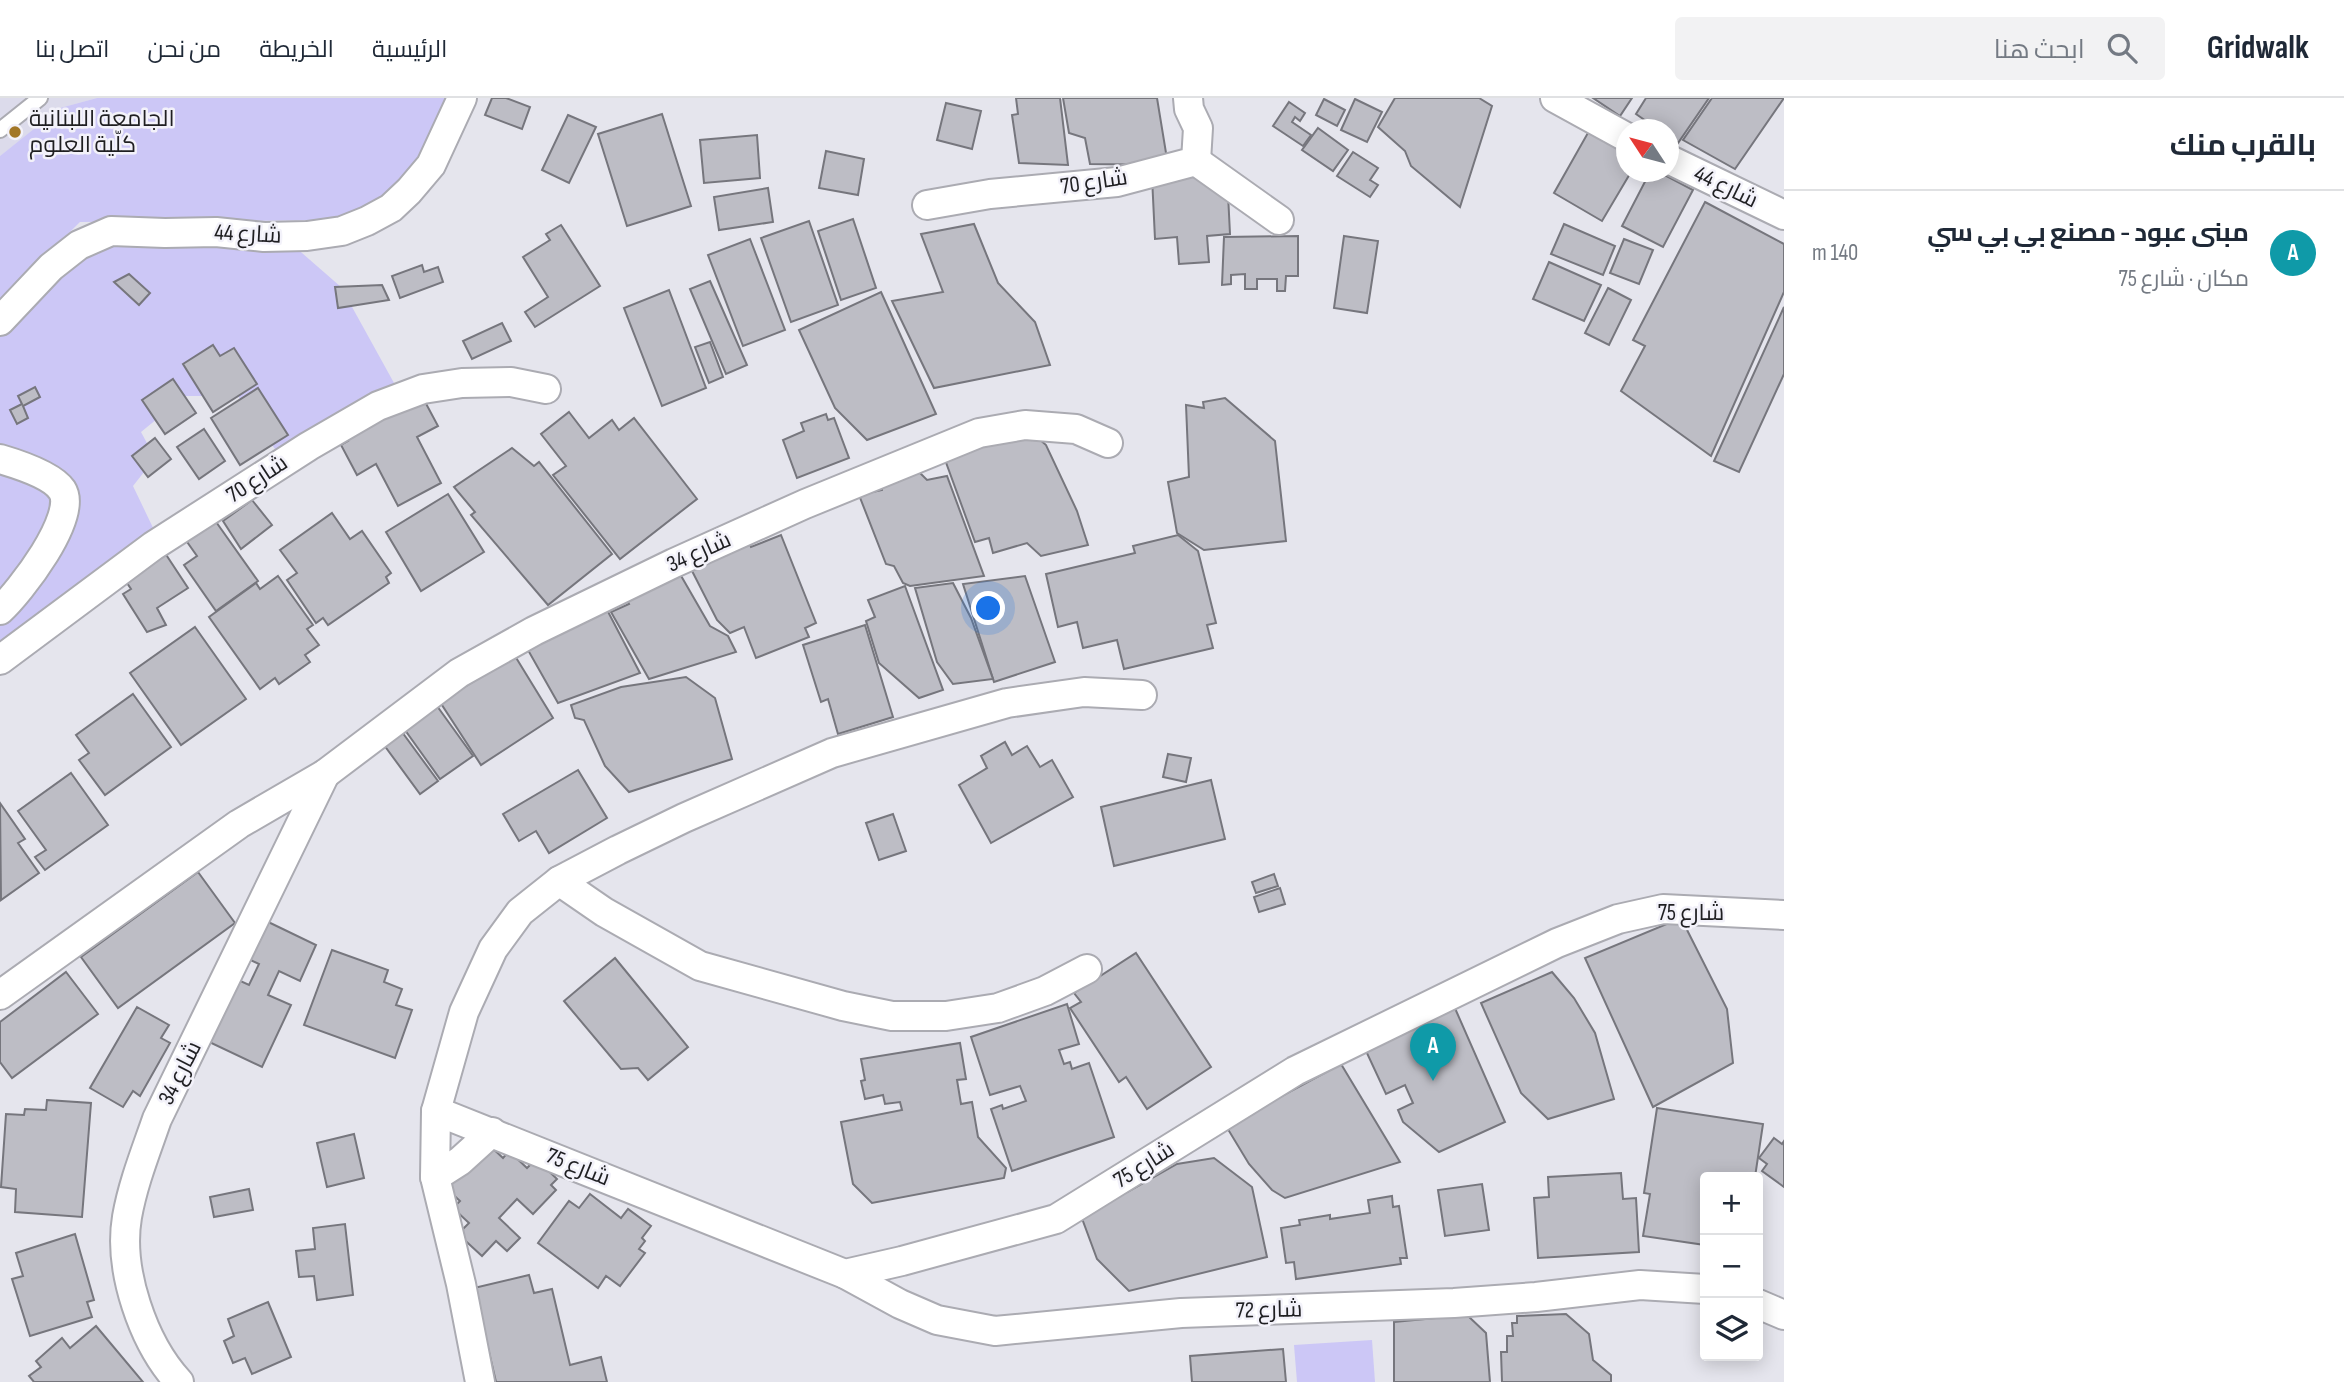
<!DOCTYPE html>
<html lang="ar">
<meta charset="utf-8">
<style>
body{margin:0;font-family:"Sofia Sans Condensed",Cairo,sans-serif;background:#f2f2f3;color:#1f2937;direction:rtl}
.controls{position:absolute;right:21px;bottom:21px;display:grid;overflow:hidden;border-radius:7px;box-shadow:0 4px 18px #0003}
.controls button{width:63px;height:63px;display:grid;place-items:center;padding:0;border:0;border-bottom:2px solid #e0e1e3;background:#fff;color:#1f2937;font:35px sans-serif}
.compass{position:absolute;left:1616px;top:21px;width:63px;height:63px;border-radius:50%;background:#fff;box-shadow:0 4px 18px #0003;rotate:306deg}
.you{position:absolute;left:989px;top:511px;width:24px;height:24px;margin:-18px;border:5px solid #fff;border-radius:50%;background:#1a73e8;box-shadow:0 0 0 10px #1a73e833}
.badge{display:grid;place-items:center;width:46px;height:46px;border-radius:50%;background:#ea580c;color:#fff;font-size:23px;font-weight:700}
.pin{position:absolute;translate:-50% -58px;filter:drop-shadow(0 2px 4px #0008)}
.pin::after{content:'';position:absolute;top:37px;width:24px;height:21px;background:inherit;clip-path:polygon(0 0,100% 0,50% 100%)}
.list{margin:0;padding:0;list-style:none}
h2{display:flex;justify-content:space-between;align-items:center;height:91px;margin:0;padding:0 28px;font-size:30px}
h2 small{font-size:23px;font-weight:400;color:#747a83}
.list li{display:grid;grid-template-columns:46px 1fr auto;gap:21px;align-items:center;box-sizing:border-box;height:126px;padding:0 28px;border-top:2px solid #e0e1e3}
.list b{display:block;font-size:26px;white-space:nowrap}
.list p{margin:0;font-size:23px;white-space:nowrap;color:#747a83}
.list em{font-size:23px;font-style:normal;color:#747a83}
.icon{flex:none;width:38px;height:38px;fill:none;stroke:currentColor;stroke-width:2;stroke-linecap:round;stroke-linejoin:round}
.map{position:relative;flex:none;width:1784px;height:1284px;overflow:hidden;direction:ltr}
header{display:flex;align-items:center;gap:42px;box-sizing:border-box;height:98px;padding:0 35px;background:#fff;border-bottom:2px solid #e0e1e3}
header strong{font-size:33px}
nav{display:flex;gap:38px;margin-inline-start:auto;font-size:24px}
.search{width:490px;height:63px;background:#f2f2f3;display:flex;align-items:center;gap:18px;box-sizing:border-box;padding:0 24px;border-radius:7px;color:#747a83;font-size:26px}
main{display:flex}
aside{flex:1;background:#fff}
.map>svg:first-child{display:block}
.built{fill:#dcdbeb}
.green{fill:#ccc7f6}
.building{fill:#bdbdc5;stroke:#76767d;stroke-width:2}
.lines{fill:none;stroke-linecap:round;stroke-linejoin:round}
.service-casing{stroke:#ababb2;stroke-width:18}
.minor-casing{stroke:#ababb2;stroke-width:32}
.service{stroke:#fff;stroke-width:14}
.minor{stroke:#fff;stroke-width:28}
.poi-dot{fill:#a27727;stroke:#f3f2fa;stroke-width:2.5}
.labels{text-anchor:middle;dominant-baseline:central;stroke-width:5;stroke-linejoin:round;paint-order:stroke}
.poi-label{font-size:23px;fill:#1f1f22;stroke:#f3f2fa;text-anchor:start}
.street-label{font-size:23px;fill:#1f1f22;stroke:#f3f2fa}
</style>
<header>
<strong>Gridwalk</strong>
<div class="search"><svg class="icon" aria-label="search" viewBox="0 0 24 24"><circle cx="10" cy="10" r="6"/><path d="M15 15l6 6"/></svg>ابحث هنا</div>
<nav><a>الرئيسية</a><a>الخريطة</a><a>من نحن</a><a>اتصل بنا</a></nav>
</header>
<main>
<aside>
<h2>بالقرب منك<small></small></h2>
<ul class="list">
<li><span class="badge" style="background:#0f9aa8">A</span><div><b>مبنى عبود - مصنع بي بي سي</b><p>مكان · شارع 75</p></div><em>140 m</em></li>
</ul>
</aside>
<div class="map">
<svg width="1784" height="1284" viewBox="0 0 1784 1284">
<rect width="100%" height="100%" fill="#e5e5ed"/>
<polygon class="built" points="0,0 97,0 60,10 0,58"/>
<g class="green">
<polygon points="97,0 477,0 429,94 341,122 80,124 0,203 0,58 60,10"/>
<polygon points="91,147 294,148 341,189 399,294 284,364 238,298 185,298 141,334 155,360 133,388 156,436 0,559 0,237"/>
<polygon points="1372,1242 1375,1284 1297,1284 1294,1247"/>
</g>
<g class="building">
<polygon points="492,0 506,0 530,9 522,31 485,17"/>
<polygon points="1016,0 1060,0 1068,67 1019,65 1012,17 1018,16"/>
<polygon points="1063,0 1157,0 1168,67 1090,66 1085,40 1069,35"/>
<polygon points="1395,0 1479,0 1492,8 1460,109 1411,68 1405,53 1378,29"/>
<polygon points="1593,0 1632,0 1620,18"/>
<polygon points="1646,0 1645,0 1709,0 1678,45 1668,38 1668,32 1659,32 1636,16"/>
<polygon points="1712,0 1784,0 1735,71 1683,42"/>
<polygon points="1324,1 1345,12 1337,28 1316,17"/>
<polygon points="1355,1 1382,14 1367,44 1341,32"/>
<polygon points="1289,4 1305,15 1300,23 1295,19 1292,24 1311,37 1303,48 1273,28"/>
<polygon points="946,5 981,13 972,51 937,42"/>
<polygon points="662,16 691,108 627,128 598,36"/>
<polygon points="568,17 596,29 569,85 542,72"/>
<polygon points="1318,30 1348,52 1333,73 1302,52"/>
<polygon points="1589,33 1626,54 1626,74 1631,74 1602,123 1554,95"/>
<polygon points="757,37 760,80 704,85 700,42"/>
<polygon points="826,53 864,61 858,97 819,90"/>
<polygon points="1353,54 1378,70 1370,82 1378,87 1370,99 1337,78"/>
<polygon points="1650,74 1659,74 1693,92 1663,149 1622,128"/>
<polygon points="1204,78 1228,96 1230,136 1207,138 1209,164 1179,166 1177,139 1155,141 1152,79"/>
<polygon points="768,90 773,124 719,132 714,99"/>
<polygon points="1705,104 1784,146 1784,194 1711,358 1621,293 1645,248 1633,242"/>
<polygon points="853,121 876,190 841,202 818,133"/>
<polygon points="809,123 838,207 791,224 761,140"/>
<polygon points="974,126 998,185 1035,224 1050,267 934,290 892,203 943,194 921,136"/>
<polygon points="1564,126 1615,148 1603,177 1551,156"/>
<polygon points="561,127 600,188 535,229 525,214 548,199 523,159 550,142 546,136"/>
<polygon points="1298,138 1298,178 1286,178 1285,193 1277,193 1277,181 1257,181 1257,191 1245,191 1245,176 1231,177 1231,186 1222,187 1224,139"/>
<polygon points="1344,138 1378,143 1367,215 1334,210"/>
<polygon points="750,141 785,232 743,248 708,157"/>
<polygon points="1624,141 1653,152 1639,186 1610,175"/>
<polygon points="1549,164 1601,187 1584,223 1533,201"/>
<polygon points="422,167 424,174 438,169 443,184 400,200 392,178"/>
<polygon points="129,176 150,195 139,207 114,184"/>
<polygon points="710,183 747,267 726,276 690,191"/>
<polygon points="382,187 389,202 338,210 335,189"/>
<polygon points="1608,190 1631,202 1609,247 1585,235"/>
<polygon points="669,192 706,290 662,308 624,210"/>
<polygon points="881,194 936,316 867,342 835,310 799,232"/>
<polygon points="1784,209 1784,276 1739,374 1714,363"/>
<polygon points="502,225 511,243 472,261 463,243"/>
<polygon points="710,244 723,279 709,285 695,249"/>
<polygon points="213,247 220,258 234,250 257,286 213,314 183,266"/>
<polygon points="173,281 196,315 165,336 142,302"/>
<polygon points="35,289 40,299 23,308 28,320 17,326 10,312 22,306 18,298"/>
<polygon points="258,290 288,337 240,367 211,320"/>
<polygon points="423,300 438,328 417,339 441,385 398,408 376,366 357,377 341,347 348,343 344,336"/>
<polygon points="1225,300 1275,343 1286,443 1204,452 1177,435 1168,384 1189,379 1186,307 1204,310 1203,304"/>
<polygon points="569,314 589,340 612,322 619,332 634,320 697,401 620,461 553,377 566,368 541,336"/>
<polygon points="826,316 828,322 834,320 849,360 797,380 783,342 804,333 801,325"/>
<polygon points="204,331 225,363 199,381 177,349"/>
<polygon points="1030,333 1046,347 1077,413 1088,447 1041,458 1027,445 993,455 989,440 975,444 944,359"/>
<polygon points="155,340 171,361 148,379 132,358"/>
<polygon points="512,350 534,368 539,364 612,456 548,507 471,417 475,414 454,389"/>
<polygon points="918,373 927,382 947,378 984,478 910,488 903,485 894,468 886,466 859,397 882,392 882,380"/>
<polygon points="448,396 484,454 421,493 386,434"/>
<polygon points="252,402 272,427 241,451 223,423"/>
<polygon points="332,415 350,441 362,433 391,475 386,479 389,485 328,527 323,520 316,525 287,482 297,475 280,452"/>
<polygon points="214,421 258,483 216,513 184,467 197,458 185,441"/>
<polygon points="781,437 816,525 805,530 809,539 756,560 744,529 730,535 717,522 689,467 749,443 751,449"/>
<polygon points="1178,437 1198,453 1216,525 1207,527 1213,550 1124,571 1117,542 1083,550 1077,524 1058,529 1046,476 1135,455 1133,448"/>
<polygon points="161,449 188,490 157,510 166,527 147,534 123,496 131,491 121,476"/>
<polygon points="680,476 710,528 728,538 736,554 649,581 611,514 629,506 624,496"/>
<polygon points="278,478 313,527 307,531 319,547 305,557 310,564 279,586 275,580 260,591 209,519 256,485 260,491"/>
<polygon points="1025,478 1055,564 994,584 963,486"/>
<polygon points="953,485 971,520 993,581 953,586 937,564 915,490"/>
<polygon points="905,488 943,592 919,600 879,565 866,523 875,519 868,502"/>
<polygon points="604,506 640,575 558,605 524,545"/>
<polygon points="865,527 893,619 838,636 828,601 821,604 803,547"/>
<polygon points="195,529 246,601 181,647 130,575"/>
<polygon points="515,558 553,620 481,667 440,604"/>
<polygon points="686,579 715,600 732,661 629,694 605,668 584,622 575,620 571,607 621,589"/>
<polygon points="133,596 171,649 105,697 79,662 89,655 76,637"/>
<polygon points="437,608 473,658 440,681 405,632"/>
<polygon points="402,634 438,683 420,696 384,647"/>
<polygon points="1005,644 1012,657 1027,648 1040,669 1052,662 1073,699 991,745 959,687 987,670 981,658"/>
<polygon points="1168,656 1191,660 1186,684 1163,679"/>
<polygon points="578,672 607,720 549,755 536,733 519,743 503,716"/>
<polygon points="71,675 108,727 45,772 35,759 46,752 18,713"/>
<polygon points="1211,682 1225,741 1114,768 1101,709"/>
<polygon points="0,705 25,741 18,745 39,775 1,802"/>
<polygon points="893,716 906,753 879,762 866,725"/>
<polygon points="198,774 235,825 118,910 81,859"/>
<polygon points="1274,776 1278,788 1256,795 1252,784"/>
<polygon points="1280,790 1285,806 1259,814 1254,799"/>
<polygon points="260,820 316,847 300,883 279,873 268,897 291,907 262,969 205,942 234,880 249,887 259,866 242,858"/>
<polygon points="1681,820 1727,911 1733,965 1653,1009 1585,860"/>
<polygon points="332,852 388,872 384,884 402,891 396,907 412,912 395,960 304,927"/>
<polygon points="1136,855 1211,969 1147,1011 1126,979 1119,984 1070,910 1081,904 1074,895"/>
<polygon points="615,860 688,949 648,982 638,970 621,971 564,903"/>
<polygon points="66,874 98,916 12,980 0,964 0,924"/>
<polygon points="1552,874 1574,900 1595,935 1614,1001 1548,1021 1521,995 1481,905"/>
<polygon points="1067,906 1079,946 1059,952 1064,966 1070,964 1072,971 1089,965 1114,1039 1012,1073 991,1011 1002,1007 1003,1011 1026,1003 1020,988 990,997 971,939"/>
<polygon points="1454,908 1505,1024 1439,1054 1403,1024 1398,1012 1413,1005 1405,987 1386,996 1366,953"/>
<polygon points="137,909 169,927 161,940 170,945 140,998 133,993 123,1009 90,990"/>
<polygon points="960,945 966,981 957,982 961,1006 972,1004 978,1039 1006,1070 1004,1080 872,1105 853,1086 841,1024 902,1012 900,1004 885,1006 883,997 865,1001 861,983 865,982 861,961"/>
<polygon points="1341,966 1400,1064 1285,1100 1272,1092 1249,1066 1226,1028"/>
<polygon points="47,1002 91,1005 82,1119 15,1114 16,1091 1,1089 6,1016 24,1017 25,1011 46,1012"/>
<polygon points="1657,1010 1763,1026 1755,1079 1705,1079 1705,1147 1643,1138 1650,1096 1644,1095"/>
<polygon points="354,1036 364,1080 327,1089 317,1045"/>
<polygon points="1774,1040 1782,1046 1784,1043 1784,1089 1762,1073 1767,1066 1759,1060"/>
<polygon points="488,1046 503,1060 509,1053 527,1070 536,1061 557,1081 551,1087 556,1092 533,1116 517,1101 499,1120 520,1140 507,1153 496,1143 482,1158 458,1136 469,1125 453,1110 460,1103 446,1090"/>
<polygon points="1214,1060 1252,1089 1267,1159 1129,1193 1097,1161 1080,1115 1129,1093 1177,1066"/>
<polygon points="1621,1075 1623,1101 1636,1100 1639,1154 1538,1160 1534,1100 1549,1099 1548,1079"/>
<polygon points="1482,1086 1489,1132 1445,1138 1438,1092"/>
<polygon points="249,1091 253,1112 214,1119 210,1099"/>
<polygon points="590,1096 621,1120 628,1111 651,1128 642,1140 645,1143 639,1151 645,1155 620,1188 606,1178 598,1190 538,1145 569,1103 579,1110"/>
<polygon points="1392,1098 1393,1109 1399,1108 1407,1160 1400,1160 1401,1166 1296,1181 1294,1164 1286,1165 1281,1130 1300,1127 1299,1122 1330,1117 1330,1121 1370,1115 1368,1102"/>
<polygon points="345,1126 353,1197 317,1202 314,1178 299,1179 296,1153 315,1151 313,1130"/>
<polygon points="75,1136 94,1202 87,1204 92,1219 30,1238 12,1181 23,1178 16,1155"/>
<polygon points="529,1177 534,1195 552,1191 570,1267 601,1259 607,1284 496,1284 474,1190"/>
<polygon points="268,1204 291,1259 252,1276 245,1260 233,1265 224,1243 234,1238 228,1221"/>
<polygon points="1566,1216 1589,1236 1593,1262 1611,1277 1611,1284 1502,1284 1501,1254 1507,1254 1507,1238 1513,1238 1512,1225 1517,1225 1517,1218"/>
<polygon points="1467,1217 1486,1235 1490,1284 1394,1284 1394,1224"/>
<polygon points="96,1228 143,1284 34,1284 29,1278 41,1269 36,1263 62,1240 70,1250"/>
<polygon points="1283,1251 1286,1284 1192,1284 1190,1258"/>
</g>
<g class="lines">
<g class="service-casing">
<polyline id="service" points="0,32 40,0"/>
</g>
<g class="minor-casing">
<g id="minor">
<polyline points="1555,0 1626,39"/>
<polyline points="1668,61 1784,117"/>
<polyline points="1196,63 1279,122"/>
<polyline points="927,107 990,96 1117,84 1196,63 1198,30 1189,11 1188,0"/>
<polyline points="0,223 51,169 79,147 111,133 165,135 216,134 264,139 307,138 342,133 367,123 391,110 409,93 431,67 462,0"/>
<path d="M0,361C17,366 52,377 62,392C79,418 19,495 0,512"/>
<polyline points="0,562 153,448 309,348 378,308 423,291 462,285 511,284 546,291"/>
<polyline points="559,783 604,814 700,868 843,908 892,918 946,918 998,910 1045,893 1087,871"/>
<polyline points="0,897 239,726 325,676 459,575 534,533 674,465 805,406 979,335 1025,327 1076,331 1108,345"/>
<polyline points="436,1013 845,1176 902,1163 1056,1121 1295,973 1557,845 1618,821 1663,811 1784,817"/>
<polyline points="435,1079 460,1063 492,1034"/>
<polyline points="845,1176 900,1206 937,1222 995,1233 1181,1215 1454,1205 1536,1199 1640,1187 1705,1191"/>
<polyline points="1758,1206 1784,1217"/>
<path d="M179,1284C143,1245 118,1172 127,1119C133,1085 146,1053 157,1021L325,676"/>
<polyline points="480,1284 461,1186 435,1079 436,1013 464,914 493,851 520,814 559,783 618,752 684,720 832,655 1007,605 1084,594 1142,597"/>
</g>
</g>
<use href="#service" class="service"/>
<use href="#minor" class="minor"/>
</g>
<circle class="poi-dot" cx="15" cy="34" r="7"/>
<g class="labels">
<g class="poi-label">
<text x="29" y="21">الجامعة اللبنانية<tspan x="29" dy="26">كلّية العلوم</tspan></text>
</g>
<g class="street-label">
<text transform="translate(1094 84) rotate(-8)">شارع 70</text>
<text transform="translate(1726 89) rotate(26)">شارع 44</text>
<text transform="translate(248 136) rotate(3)">شارع 44</text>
<text transform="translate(257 381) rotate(-33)">شارع 70</text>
<text transform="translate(699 454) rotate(-24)">شارع 34</text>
<text x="1691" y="815">شارع 75</text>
<text transform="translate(180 975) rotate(-63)">شارع 34</text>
<text transform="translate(1144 1067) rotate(-32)">شارع 75</text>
<text transform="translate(578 1069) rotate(22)">شارع 75</text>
<text transform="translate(1269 1212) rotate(-1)">شارع 72</text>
</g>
</g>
</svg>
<div class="controls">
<button>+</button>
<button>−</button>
<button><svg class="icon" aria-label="layers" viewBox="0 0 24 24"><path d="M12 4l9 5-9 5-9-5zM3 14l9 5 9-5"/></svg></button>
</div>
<svg class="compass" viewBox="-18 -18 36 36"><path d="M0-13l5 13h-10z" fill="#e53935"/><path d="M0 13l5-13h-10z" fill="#747a83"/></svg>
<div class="you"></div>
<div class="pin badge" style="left:1433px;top:983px;background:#0f9aa8">A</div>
</div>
</main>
